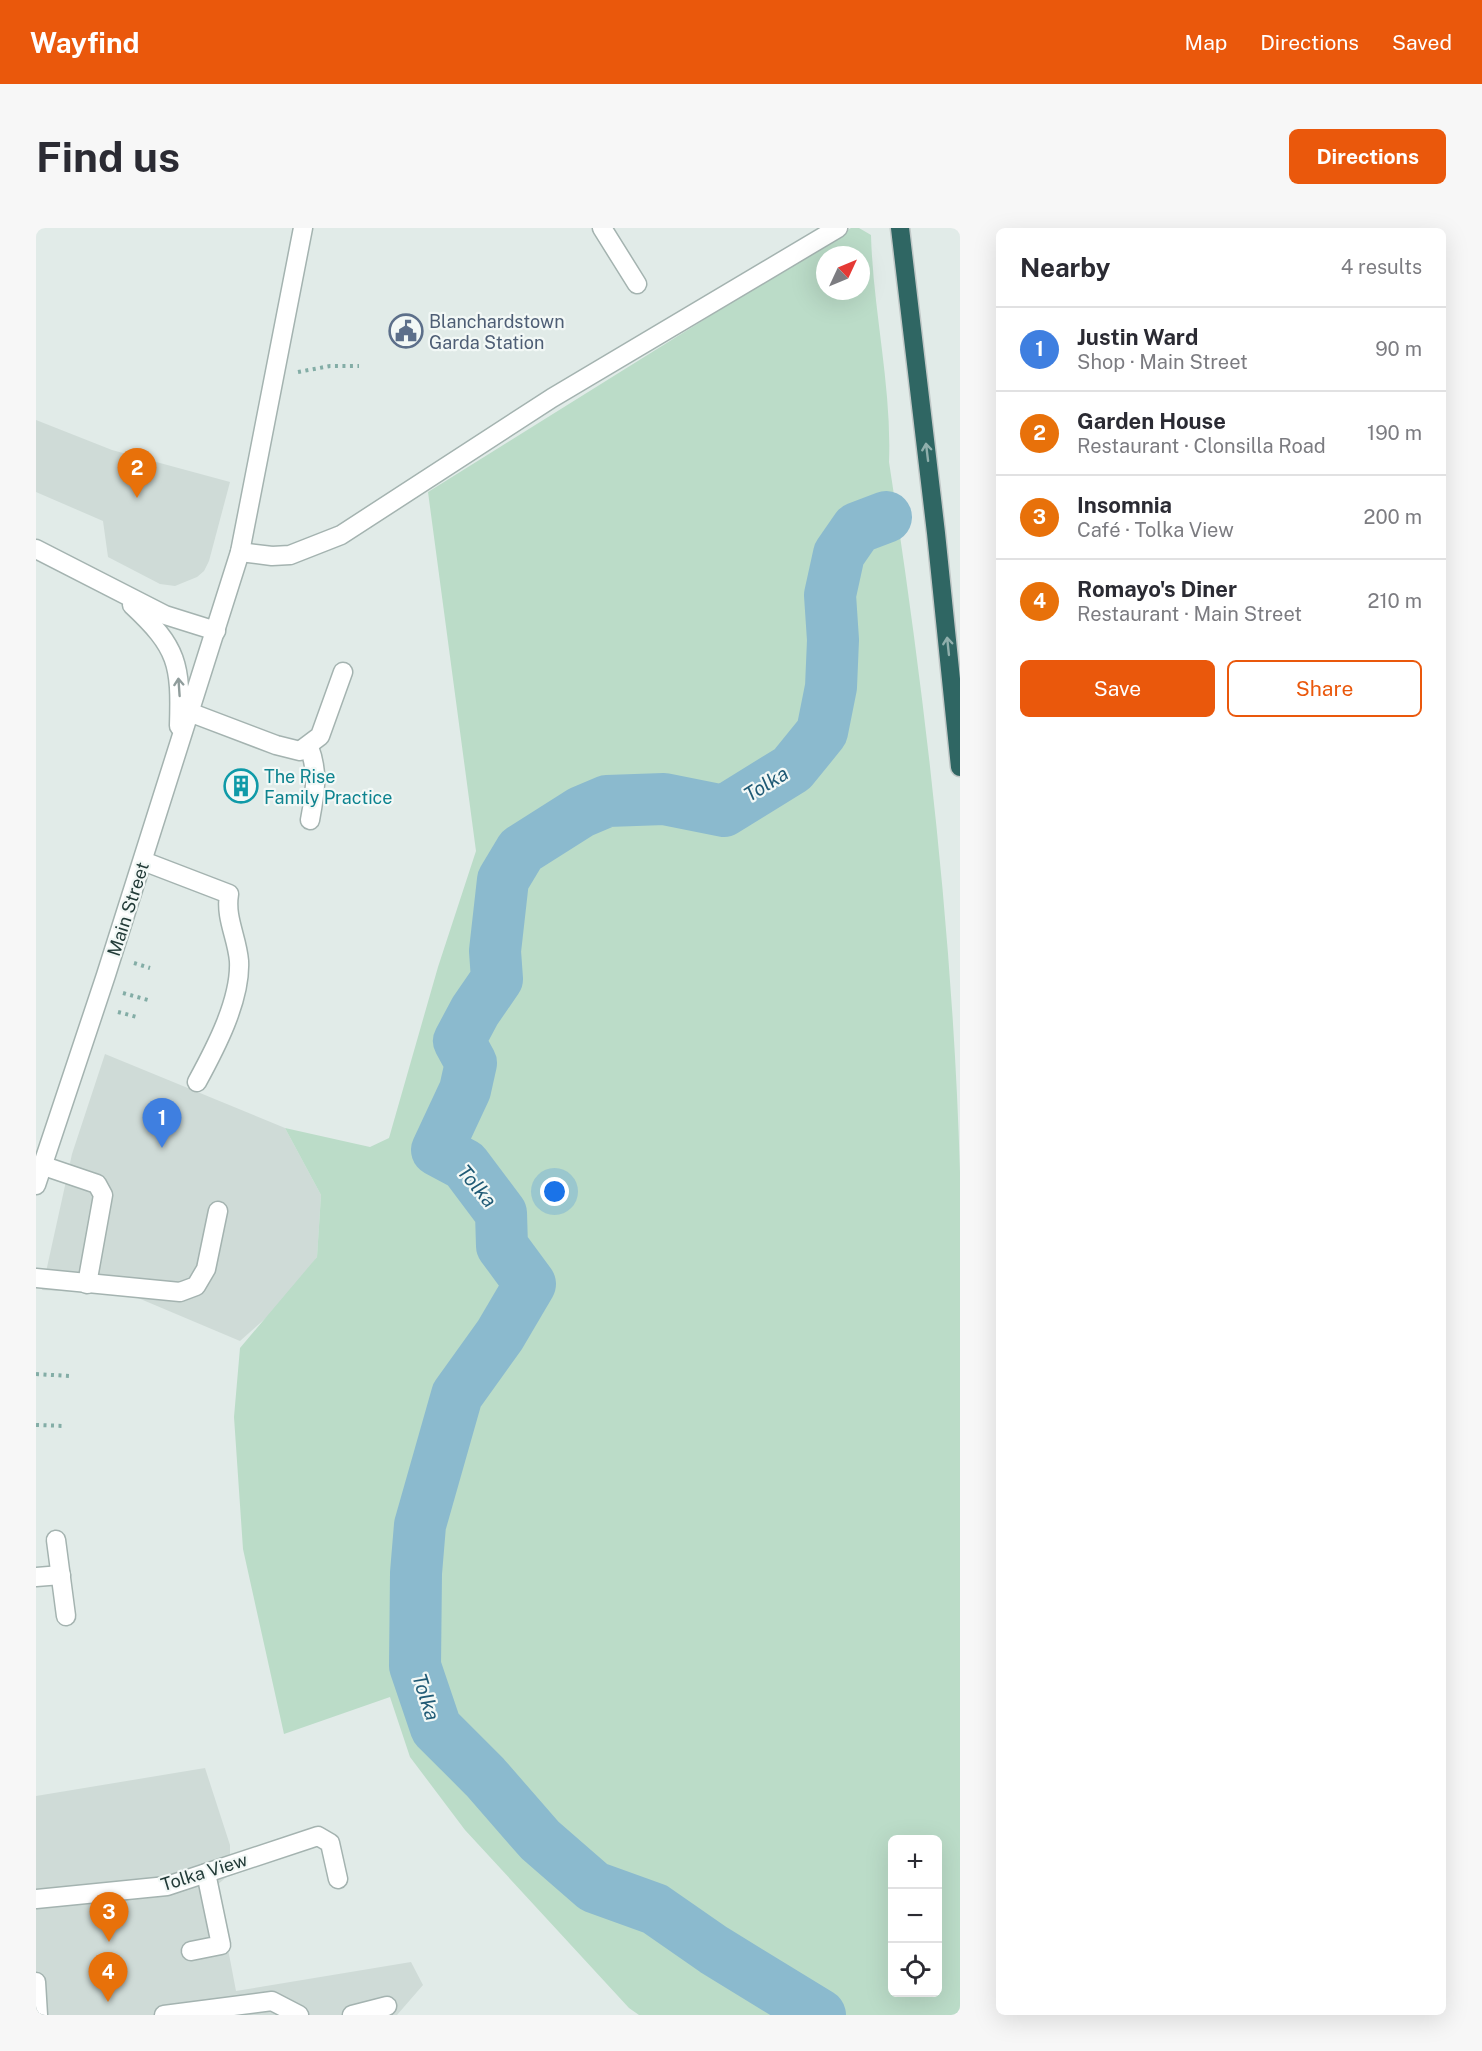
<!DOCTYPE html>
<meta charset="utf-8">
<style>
body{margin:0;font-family:"Public Sans",sans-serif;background:#f7f7f7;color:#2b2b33}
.controls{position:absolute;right:18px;bottom:18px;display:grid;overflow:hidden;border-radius:9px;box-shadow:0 6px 24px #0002}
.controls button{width:54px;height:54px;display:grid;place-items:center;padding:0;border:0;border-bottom:2px solid #e1e1e2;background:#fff;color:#2b2b33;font:30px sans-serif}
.compass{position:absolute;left:780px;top:18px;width:54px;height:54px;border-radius:50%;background:#fff;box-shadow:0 6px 24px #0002;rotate:46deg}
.you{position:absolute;left:519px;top:964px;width:21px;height:21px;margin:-15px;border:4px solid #fff;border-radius:50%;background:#1a73e8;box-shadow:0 0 0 9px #1a73e833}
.badge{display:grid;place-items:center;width:39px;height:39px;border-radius:50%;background:#ea580c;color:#fff;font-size:20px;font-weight:700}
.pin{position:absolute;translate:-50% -50px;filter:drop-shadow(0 2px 3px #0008)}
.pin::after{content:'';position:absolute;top:32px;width:21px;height:18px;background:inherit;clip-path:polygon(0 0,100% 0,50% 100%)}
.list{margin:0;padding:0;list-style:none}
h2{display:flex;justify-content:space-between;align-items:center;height:78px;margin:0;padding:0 24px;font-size:26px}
h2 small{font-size:20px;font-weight:400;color:#7c7c81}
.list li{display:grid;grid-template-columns:39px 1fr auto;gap:18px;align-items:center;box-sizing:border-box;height:84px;padding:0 24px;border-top:2px solid #e1e1e2}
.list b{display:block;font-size:22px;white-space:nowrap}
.list p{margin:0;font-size:20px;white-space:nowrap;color:#7c7c81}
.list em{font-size:20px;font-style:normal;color:#7c7c81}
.actions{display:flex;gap:12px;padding:18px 24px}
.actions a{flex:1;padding:14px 0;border:2px solid #ea580c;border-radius:9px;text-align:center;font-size:21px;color:#ea580c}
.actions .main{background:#ea580c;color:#fff}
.icon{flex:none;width:33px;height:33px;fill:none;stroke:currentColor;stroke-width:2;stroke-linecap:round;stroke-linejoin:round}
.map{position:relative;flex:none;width:924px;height:1787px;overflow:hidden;border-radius:9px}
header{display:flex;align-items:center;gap:36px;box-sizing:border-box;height:84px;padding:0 30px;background:#ea580c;color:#fff}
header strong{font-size:28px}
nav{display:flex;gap:33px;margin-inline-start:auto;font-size:21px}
.intro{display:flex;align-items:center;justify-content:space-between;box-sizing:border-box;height:144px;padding:0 36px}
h1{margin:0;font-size:42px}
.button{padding:15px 27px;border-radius:9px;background:#ea580c;color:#fff;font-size:21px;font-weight:700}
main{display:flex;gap:36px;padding:0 36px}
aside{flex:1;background:#fff;border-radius:9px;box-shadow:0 6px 24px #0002}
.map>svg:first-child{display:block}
.built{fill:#cfdbd7}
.green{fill:#bbdcc8;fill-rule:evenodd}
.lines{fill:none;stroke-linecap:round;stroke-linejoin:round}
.river{stroke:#8bbace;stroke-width:52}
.minor-casing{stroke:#a4b3b0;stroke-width:21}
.highway-casing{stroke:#c1c8c7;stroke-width:21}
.path{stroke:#83ada6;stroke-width:4;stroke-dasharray:3 4.5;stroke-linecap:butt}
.minor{stroke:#fff;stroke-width:18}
.highway{stroke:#2f6663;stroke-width:18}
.oneway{stroke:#90afac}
.oneway2{stroke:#909d9c}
.labels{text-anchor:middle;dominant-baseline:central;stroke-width:4.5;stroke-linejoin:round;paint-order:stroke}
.service-label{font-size:18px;fill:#4e5e75;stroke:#f2f8f6;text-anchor:start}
.culture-label{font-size:18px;fill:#0d838f;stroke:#f2f8f6;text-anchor:start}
.street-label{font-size:18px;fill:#223b38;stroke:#f2f8f6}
.water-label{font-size:20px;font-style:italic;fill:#1f5a75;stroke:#f2f8f6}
</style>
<header>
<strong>Wayfind</strong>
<nav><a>Map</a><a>Directions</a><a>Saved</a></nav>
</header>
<div class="intro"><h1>Find us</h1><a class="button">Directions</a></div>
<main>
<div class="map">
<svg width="924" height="1787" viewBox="0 0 924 1787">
<rect width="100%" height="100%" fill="#e1ebe8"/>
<g class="built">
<polygon points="0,192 76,222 194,254 173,333 168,343 161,349 139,358 124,356 72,329 67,293 0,264"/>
<polygon points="69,826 249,900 285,967 281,1029 249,1073 204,1113 95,1067 6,1062 36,926"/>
<polygon points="169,1540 194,1617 194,1646 180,1658 200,1763 375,1734 387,1757 361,1787 0,1787 0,1568"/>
</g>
<path class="green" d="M815,0H823L835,7C837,83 856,159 853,234C889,469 917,706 924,944V1787H603L593,1780L429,1602L374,1529L354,1469L248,1506L207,1321L198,1189L204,1120L281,1029L285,967L249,900L334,919L353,910L402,739L440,623L392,264ZM789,27H825V63H789ZM856,1612H902V1764H856Z"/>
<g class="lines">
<polyline class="river" points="784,1787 678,1722 619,1681 558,1659 504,1612 449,1549 400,1500 379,1438 380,1345 384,1297 421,1167 464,1107 494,1056 466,1018 465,985 429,937 401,922 429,862 435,835 423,813 439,783 461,751 459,723 467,652 485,622 545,584 571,573 628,571 688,583 756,541 786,504 795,459 797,412 794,367 803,326 821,300 850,289"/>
<g class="minor-casing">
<g id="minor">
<polyline points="566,0 601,56"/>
<polyline points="0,321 129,387 180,403"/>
<polyline points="204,324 236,328 254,327 305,307 516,170 802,0"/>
<path d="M96,377C142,420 145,436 143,498"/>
<polyline points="153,484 240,517 264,523 284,508 307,444"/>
<path d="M273,519C283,545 279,565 274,592"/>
<path d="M107,633L193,666C189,690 201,709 203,733C205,772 179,821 161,854"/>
<polyline points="5,937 61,956 67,967 51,1056"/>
<polyline points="0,957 70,747 204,324 267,0"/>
<polyline points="0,1050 144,1064 160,1058 170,1041 182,983"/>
<polyline points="20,1312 30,1388"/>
<polyline points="0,1349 25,1347"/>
<polyline points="0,1671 131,1658 282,1608 294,1615 302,1651"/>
<polyline points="155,1723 185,1717 170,1645"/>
<polyline points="0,1754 2,1787"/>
<polyline points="128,1787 236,1773 263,1787"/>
<polyline points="316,1787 351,1778"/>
</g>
</g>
<g class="highway-casing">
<polyline id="highway" points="864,0 900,305 924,539"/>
</g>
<g class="path">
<polyline points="262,144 294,138 323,138"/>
<polyline points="98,735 114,740"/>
<polyline points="87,765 112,772"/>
<polyline points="82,784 101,789"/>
<polyline points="0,1146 33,1148"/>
<polyline points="0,1197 29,1198"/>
</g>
<use href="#minor" class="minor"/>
<use href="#highway" class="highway"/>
</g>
<defs><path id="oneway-shaft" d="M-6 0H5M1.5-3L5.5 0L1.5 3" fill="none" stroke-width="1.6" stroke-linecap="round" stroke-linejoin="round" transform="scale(1.5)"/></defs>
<g class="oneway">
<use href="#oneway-shaft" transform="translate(891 224) rotate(-97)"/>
<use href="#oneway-shaft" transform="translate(912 418) rotate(-96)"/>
</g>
<use class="oneway2" href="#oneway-shaft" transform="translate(143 459) rotate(-94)"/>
<defs>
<g id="civic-ring" transform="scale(1.725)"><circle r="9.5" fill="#f2f8f6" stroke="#5c6f8a" stroke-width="1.5"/><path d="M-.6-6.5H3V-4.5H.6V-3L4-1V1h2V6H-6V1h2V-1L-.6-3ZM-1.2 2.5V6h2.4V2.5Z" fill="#5c6f8a"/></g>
<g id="building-ring" transform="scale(1.725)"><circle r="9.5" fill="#f2f8f6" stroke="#0f9aa8" stroke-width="1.5"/><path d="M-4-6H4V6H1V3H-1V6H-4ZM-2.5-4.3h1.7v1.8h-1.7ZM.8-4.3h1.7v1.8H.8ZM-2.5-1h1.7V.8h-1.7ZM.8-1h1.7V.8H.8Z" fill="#0f9aa8"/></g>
</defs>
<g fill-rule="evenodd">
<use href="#civic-ring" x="370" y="103"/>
<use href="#building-ring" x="205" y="558"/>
</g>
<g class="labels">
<g class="service-label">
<text x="393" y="93">Blanchardstown<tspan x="393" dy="21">Garda Station</tspan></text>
</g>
<g class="culture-label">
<text x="228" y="548">The Rise<tspan x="228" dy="21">Family Practice</tspan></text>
</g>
<g class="street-label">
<text transform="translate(92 681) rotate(-72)">Main Street</text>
<text transform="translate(168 1644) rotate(-17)">Tolka View</text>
</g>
<g class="water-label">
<text transform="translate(730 556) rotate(-32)">Tolka</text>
<text transform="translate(441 958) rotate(50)">Tolka</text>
<text transform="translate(390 1469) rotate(72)">Tolka</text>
</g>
</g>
</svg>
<div class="controls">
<button>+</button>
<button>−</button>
<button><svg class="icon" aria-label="locate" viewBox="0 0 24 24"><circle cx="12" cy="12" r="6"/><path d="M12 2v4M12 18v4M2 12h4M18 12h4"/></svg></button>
</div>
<svg class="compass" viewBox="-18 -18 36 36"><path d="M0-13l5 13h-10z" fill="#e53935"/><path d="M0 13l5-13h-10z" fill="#7c7c81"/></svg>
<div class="you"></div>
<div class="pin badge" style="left:126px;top:920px;background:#3f7fe0">1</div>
<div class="pin badge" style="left:101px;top:270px;background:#e8710a">2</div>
<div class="pin badge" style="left:73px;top:1714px;background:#e8710a">3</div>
<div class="pin badge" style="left:72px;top:1774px;background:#e8710a">4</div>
</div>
<aside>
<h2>Nearby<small>4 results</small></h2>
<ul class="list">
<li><span class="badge" style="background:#3f7fe0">1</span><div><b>Justin Ward</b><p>Shop · Main Street</p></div><em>90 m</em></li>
<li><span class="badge" style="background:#e8710a">2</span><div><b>Garden House</b><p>Restaurant · Clonsilla Road</p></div><em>190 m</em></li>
<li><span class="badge" style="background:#e8710a">3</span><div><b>Insomnia</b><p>Café · Tolka View</p></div><em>200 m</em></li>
<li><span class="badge" style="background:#e8710a">4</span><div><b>Romayo's Diner</b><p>Restaurant · Main Street</p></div><em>210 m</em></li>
</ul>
<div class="actions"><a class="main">Save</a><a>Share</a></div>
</aside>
</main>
